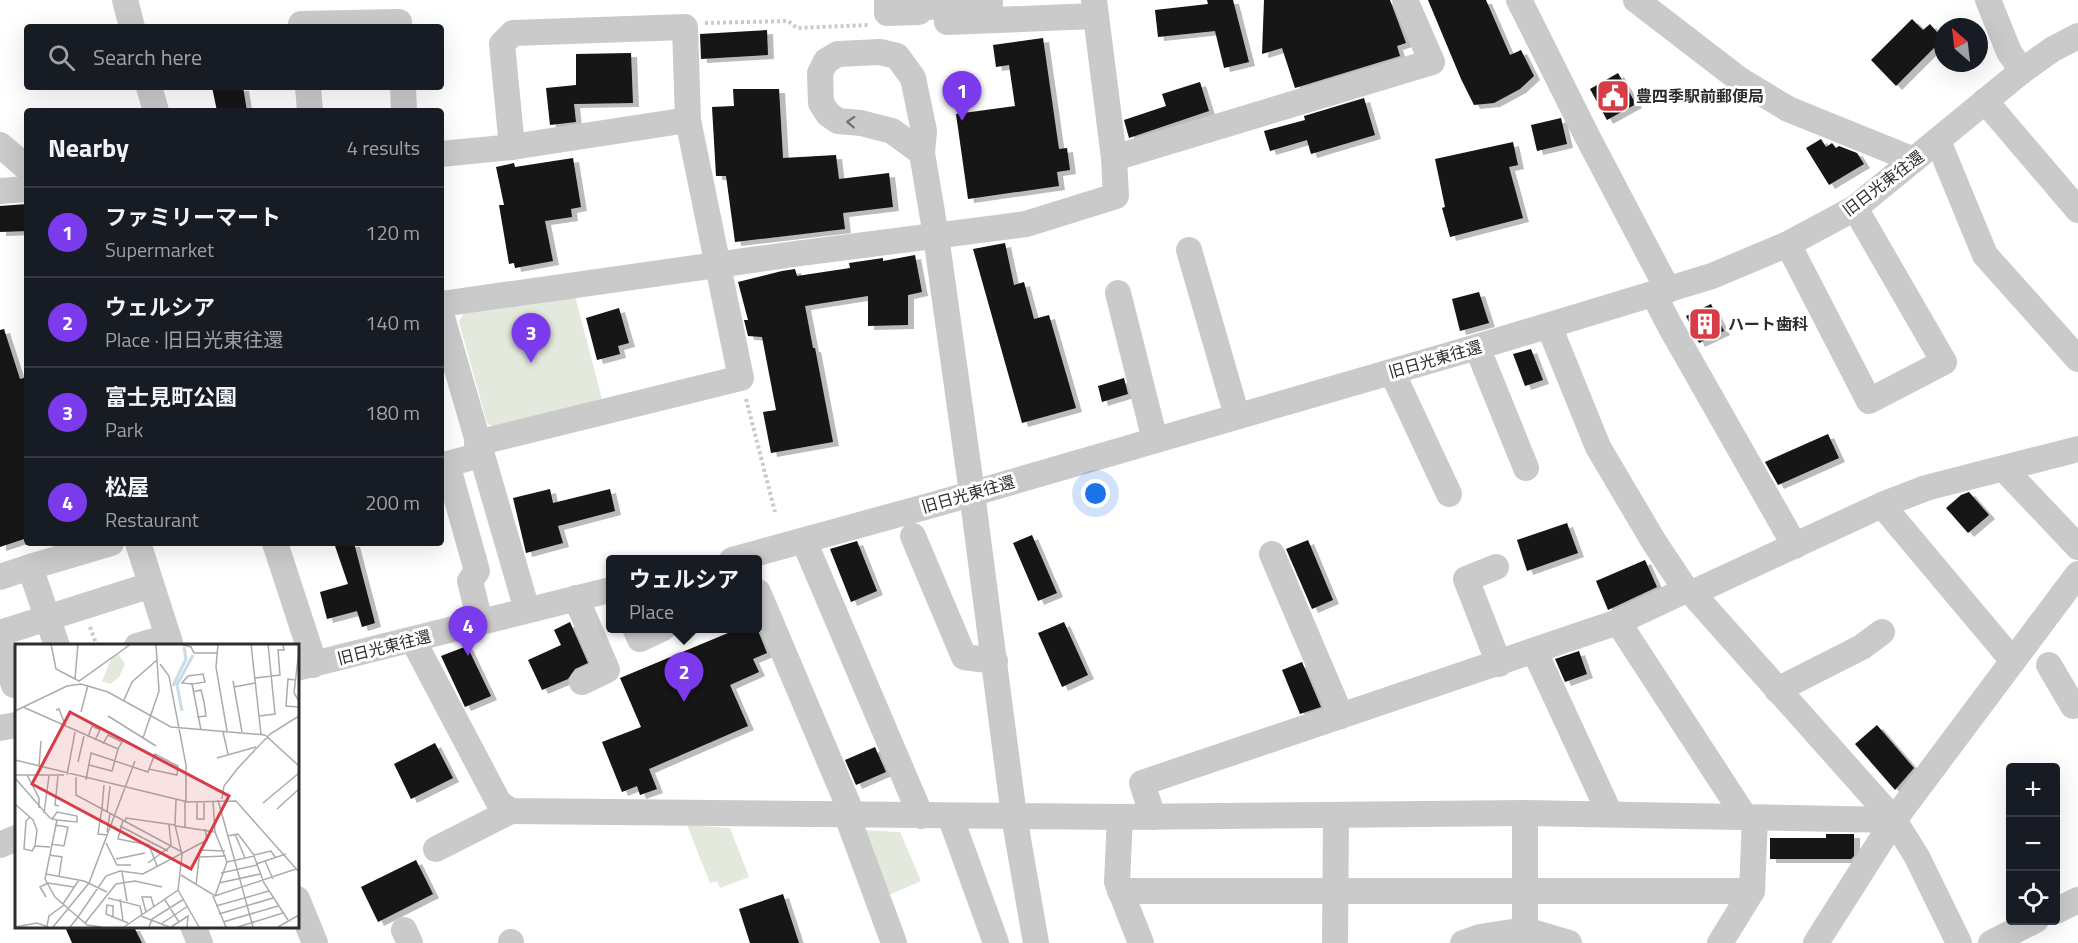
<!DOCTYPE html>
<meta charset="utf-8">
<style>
body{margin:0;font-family:"Titillium Web","Noto Sans JP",sans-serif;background:#242831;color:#f1f3f6}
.controls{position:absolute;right:18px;bottom:18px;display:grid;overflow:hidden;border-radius:6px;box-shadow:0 6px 24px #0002}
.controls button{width:54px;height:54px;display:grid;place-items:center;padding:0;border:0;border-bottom:2px solid #363941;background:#171b24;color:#f1f3f6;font:30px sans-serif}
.compass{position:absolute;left:1934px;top:18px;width:54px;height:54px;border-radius:50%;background:#171b24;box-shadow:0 6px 24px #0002;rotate:332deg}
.you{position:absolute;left:1096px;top:494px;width:21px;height:21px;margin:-15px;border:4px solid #fff;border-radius:50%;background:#1a73e8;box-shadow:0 0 0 9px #1a73e833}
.badge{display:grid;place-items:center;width:39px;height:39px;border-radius:50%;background:#7c3aed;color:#fff;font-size:20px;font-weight:700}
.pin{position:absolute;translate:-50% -50px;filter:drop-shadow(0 2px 3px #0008)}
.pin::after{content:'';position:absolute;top:32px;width:21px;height:18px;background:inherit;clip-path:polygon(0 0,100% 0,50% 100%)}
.popup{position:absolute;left:606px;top:555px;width:156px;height:78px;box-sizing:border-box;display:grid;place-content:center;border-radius:6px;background:#171b24;filter:drop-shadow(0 2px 4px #0005);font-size:20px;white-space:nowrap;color:#9ea1a6}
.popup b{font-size:22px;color:#f1f3f6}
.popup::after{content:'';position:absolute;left:50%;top:100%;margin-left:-12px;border:12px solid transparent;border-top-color:#171b24}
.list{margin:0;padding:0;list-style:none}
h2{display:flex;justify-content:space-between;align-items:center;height:78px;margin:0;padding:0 24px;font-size:26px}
h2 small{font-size:20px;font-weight:400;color:#9ea1a6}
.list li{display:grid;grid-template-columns:39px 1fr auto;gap:18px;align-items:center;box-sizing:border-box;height:90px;padding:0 24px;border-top:2px solid #363941}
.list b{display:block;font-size:22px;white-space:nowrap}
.list p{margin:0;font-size:20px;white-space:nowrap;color:#9ea1a6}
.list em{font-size:20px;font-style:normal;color:#9ea1a6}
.icon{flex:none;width:33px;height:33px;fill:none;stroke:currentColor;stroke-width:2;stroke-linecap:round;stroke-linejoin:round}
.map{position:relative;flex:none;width:2078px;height:943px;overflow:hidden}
.search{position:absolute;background:#171b24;box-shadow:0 6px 24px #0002;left:24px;top:24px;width:420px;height:66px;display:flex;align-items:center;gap:15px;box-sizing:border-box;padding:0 21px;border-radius:6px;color:#9ea1a6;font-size:22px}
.panel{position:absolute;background:#171b24;box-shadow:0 6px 24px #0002;left:24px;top:108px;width:420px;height:438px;border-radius:6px}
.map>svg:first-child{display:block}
.green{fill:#e3e9dc}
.building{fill:#141414;filter:url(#shadow)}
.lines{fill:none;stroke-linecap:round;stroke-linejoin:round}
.path{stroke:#cacaca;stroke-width:4;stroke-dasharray:3 3;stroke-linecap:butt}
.minor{stroke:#cacaca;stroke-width:26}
.oneway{stroke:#747474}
.labels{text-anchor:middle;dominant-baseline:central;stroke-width:6;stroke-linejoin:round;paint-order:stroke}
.poi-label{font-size:16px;font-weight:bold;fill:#2d2d2d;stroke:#fff;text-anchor:start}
.street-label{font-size:16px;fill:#2d2d2d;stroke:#fff}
.inset-river{fill:none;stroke:#c9dce8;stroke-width:3}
.inset-road{fill:none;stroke:#ababab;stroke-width:1.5}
.view{fill:#d63d47;fill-opacity:0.15;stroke:#d63d47;stroke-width:3}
.inset-edge{fill:none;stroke:#2d2d2d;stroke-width:3}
</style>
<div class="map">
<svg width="2078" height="943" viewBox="0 0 2078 943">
<defs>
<filter id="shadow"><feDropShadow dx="6" dy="4" stdDeviation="0" flood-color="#0004"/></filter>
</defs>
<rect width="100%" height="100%" fill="#fff"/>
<g class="green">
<polygon points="575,296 603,403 496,429 487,423 459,322 465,311"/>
<polygon points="687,825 730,828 749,877 720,888 717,881 710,883"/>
<polygon points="861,830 900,832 921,881 889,895"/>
</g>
<g class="building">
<polygon points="1207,0 1233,0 1249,62 1224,68 1215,31 1158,37 1155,10 1208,4"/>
<polygon points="1264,0 1390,0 1406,43 1397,46 1400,56 1295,88 1282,48 1262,54"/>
<polygon points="1428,0 1486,0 1510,55 1521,50 1534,76 1520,89 1494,103 1474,105 1461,79"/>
<polygon points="1912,19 1923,30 1930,24 1943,39 1896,86 1871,60"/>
<polygon points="767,30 768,55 701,59 700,34"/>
<polygon points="1043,38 1059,149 1067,148 1070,170 1057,172 1059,186 968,199 956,114 1015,106 1009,65 996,67 993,45"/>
<polygon points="631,53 633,103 574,104 576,122 550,125 546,88 576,85 576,54"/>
<polygon points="1618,73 1636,104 1607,120 1590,89"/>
<polygon points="1200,82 1209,111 1129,138 1124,120 1166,106 1162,94"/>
<polygon points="212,87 243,87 247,111 217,111"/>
<polygon points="733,89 779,89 783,158 836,155 839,179 889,173 893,207 843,213 845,229 735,242 726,176 716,176 712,107 734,106"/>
<polygon points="1364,98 1375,135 1311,154 1307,140 1270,151 1264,131 1305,120 1304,116"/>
<polygon points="1561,118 1567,144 1537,151 1531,125"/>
<polygon points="1821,139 1826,147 1832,143 1836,148 1839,146 1857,153 1864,164 1829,185 1806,148"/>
<polygon points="1513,142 1518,165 1509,167 1523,218 1450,237 1442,208 1445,207 1435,159"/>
<polygon points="573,158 581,207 571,209 572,217 545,221 553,261 515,268 514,263 509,264 499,205 504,205 496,167 514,163 515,167"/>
<polygon points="27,204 27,231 0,232 0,206"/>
<polygon points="1005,243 1014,285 1024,282 1034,319 1049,315 1076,408 1022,423 973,249"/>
<polygon points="915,255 922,292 908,295 908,325 868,326 868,296 805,306 813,348 815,348 833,442 771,453 763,412 776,410 762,337 748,336 744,320 748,320 738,282 782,271 795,269 797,276 850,268 849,263 883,258 883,261"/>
<polygon points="1479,292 1489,323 1460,331 1452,299"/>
<polygon points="1711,304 1724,331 1699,343 1686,316"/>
<polygon points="619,308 629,343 618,346 620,354 597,360 586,318"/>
<polygon points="4,329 20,379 27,377 27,538 0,547 0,330"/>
<polygon points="1531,349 1543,380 1525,386 1513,354"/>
<polygon points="1124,378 1128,394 1102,402 1098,386"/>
<polygon points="1828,434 1839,458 1778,485 1765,462"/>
<polygon points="550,489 553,503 610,489 615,511 558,526 563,543 526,553 513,498"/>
<polygon points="1969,492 1989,515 1968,533 1946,508 1961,495"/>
<polygon points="1567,523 1578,553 1527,571 1517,540"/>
<polygon points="1032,535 1057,593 1038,601 1013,543"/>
<polygon points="1308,540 1333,600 1312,609 1286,549"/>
<polygon points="857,541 877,591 851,602 830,549"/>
<polygon points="334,543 354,543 375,623 362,627 357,611 327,619 320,592 348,584"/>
<polygon points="1645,560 1657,587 1608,610 1596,581"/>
<polygon points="570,622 588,663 575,669 568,679 542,690 528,660 561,645 554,630"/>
<polygon points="1064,622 1088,675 1062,687 1038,633"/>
<polygon points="740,628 757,628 767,653 753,659 759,672 730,685 748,726 649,769 657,789 640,795 637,786 622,792 602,742 641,727 620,678"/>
<polygon points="467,646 491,696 465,707 441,656"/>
<polygon points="1579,651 1587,674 1565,682 1555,659"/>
<polygon points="1302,662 1321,707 1300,714 1282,670"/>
<polygon points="1877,725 1914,768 1895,790 1855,744"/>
<polygon points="435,743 453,778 411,799 394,764"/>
<polygon points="875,747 886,772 856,785 845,760"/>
<polygon points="1826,834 1854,834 1854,856 1851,859 1770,859 1770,838 1826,838"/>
<polygon points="416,860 433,894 378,922 361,887"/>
<polygon points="783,894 799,943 750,943 739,909"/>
<polygon points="65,927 134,927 142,943 72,943"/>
</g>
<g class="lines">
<g class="path">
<polyline points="705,23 788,21 797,28 869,25"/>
<polyline points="746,399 775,512"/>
<polyline points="90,627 97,646"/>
</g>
<g class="minor">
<polyline points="125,0 132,27"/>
<polyline points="887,0 887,13 919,12 920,7 990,5 990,0"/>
<polyline points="1519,0 1587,136 1668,290"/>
<polyline points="1636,0 1740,80 1788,109 1914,160"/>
<polyline points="1988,0 2009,52 2022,71"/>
<polyline points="947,22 1095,16"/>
<polyline points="301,27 301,24 399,22 399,27"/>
<polyline points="149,87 156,111"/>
<polyline points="308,87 310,111"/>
<polyline points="403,87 404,111"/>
<polyline points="1985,101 2078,210"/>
<polyline points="1938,141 1985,255 2078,359"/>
<polyline points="0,145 27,168"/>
<polyline points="512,147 502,44 513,33 685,27 688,120"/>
<polyline points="922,153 892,131 861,123 838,121 828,114 821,103 820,73 826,61 838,54 880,52 897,56 913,78 924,131 922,153 936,236 972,493 1014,816 1036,943"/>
<polyline points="441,154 512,147 688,120 741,378 477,443"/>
<polyline points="1114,158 1432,62 1405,0"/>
<polyline points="0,191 27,189"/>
<polyline points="1788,244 1869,401 1944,362 1855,208"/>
<polyline points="1189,250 1237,416"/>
<polyline points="1118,293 1155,440"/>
<polyline points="1654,295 1670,326 1795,546"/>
<polyline points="441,304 794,254 1026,224 1116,196 1114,158 1094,0"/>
<polyline points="441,314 527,610"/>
<polyline points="1549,326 1598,447 1654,542 1686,590 1692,593 1894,820 1917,857 1959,943"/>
<polyline points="1477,347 1526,468"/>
<polyline points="1392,372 1449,494"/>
<polyline points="2005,470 2078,547"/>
<polyline points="1882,505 2013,661"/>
<polyline points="913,536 964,657 995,661"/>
<polyline points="804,541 921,816"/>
<polyline points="138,543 171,646"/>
<polyline points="275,543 310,650 313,665"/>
<polyline points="1272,554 1341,716"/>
<polyline points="732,560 936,504 1477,347 1712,276 1788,244 1855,208 2022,71 2053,49 2078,36"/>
<polyline points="1496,567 1466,579 1499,664"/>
<polyline points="0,577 30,567"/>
<polyline points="758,592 852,814"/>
<polyline points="1692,593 1882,505 1926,488 2078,449"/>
<polyline points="576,598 607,670 582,682"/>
<polyline points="480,622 470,581 477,571 447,464 481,455"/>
<polyline points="1618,622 1745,817"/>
<polyline points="635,628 640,639 663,628"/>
<polyline points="0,633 151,585"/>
<polyline points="413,640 499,803 511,811 1120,817 1525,813 1894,820"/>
<polyline points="0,646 14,685 16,684"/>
<polyline points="57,646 30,567 111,543"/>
<polyline points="137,646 168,637"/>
<polyline points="1535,652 1610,814"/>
<polyline points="2049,665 2073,706"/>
<polyline points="297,668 610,590"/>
<polyline points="1777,690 1862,647 1882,632"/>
<polyline points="0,728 16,725"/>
<polyline points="846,813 894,943"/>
<polyline points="1525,813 1525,930"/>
<polyline points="950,816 996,943"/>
<polyline points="1120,817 1117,882 1141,943"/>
<polyline points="1153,817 1142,783 1618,622 1686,590"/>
<polyline points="0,845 16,838"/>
<polyline points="436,849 511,811"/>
<polyline points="1120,891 1752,891"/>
<polyline points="297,899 315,943"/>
<polyline points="2056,911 2078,900"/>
<polyline points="193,926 200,943"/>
<polyline points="404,930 410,943"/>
<polyline points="511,942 511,943"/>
<polyline points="1335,943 1336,816"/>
<polyline points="1463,943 1480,937 1525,930 1569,943"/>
<polyline points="1720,943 1752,891 1755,818"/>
<polyline points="1816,943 1894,820 2078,574"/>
<polyline points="1991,943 2036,920"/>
</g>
</g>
<defs><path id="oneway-chevron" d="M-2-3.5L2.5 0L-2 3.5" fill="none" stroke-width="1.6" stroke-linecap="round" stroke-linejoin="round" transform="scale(1.5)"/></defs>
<use class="oneway" href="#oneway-chevron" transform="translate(851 122) rotate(-177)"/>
<defs>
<g id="civic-square" transform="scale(1.725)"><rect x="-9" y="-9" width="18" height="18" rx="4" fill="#d63d47" stroke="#fff"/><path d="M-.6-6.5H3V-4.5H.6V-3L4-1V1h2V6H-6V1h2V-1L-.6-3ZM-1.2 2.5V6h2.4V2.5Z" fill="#fff"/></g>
<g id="building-square" transform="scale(1.725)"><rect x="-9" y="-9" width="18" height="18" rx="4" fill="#d63d47" stroke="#fff"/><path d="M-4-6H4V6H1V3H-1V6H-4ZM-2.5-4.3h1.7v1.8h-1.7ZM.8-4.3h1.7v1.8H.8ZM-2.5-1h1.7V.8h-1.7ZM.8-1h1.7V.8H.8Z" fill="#fff"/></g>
</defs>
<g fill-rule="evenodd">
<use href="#civic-square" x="1613" y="96"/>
<use href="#building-square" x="1705" y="324"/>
</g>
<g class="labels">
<g class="poi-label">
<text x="1636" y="96">豊四季駅前郵便局</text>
<text x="1728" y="324">ハート歯科</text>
</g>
<g class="street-label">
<text transform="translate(1883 183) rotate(-37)">旧日光東往還</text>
<text transform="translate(1435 359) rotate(-16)">旧日光東往還</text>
<text transform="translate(968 494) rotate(-16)">旧日光東往還</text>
<text transform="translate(384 647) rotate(-14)">旧日光東往還</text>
</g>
</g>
<g transform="translate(15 644)">
<rect width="284" height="284" fill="#fff"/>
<path d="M103,10L110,20L104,33L95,40L87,37L97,13Z" fill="#e3e9dc"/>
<path class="inset-river" d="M158,42L171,15L169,3M167,67L162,41L178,11"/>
<path class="inset-road" d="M36,0L41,25L64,37L116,0M165,0L176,3L179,9H202M203,0L201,23L212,87M236,0L246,90M284,6L279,49L284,57M145,20L154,32L171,121V158M240,34L265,31L263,6H269L268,0M60,35L63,0M280,36L273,35L271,62L284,63M218,37L227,88M177,40L167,39L173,32L188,30L190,38L177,40L186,86M219,43L240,39M178,48L186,46L189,58L191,72L182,73M109,56L117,38L143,15M8,63L103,105L97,127L74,121M41,66L44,65L51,83M0,67L52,42L66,40L93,48L156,83L250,91L284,122M66,68L73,41M93,72L141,102M244,72L260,70L253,0M208,88L213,110M73,93L77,82L85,86L80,96M128,94L144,47L141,0M88,100L93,91L107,98L103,105M202,114L241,103M0,116L173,158L221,157L284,228M63,118L69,92M24,123L26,97M0,131H49M12,131L24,154V164M52,131L60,88M43,132L40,161L44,162M61,133V151L167,208M0,134L34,173L37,175L42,176L62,178V172L42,168L37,175M71,136L76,109L133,128L134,125L162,131L163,122L140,110L134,125M207,155L209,142L223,124L255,90L284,72M203,156L238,283M198,157L200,188M170,158V183M182,159V175H189V159M248,159L284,129M0,160L18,176L22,186L20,202L35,203M87,164L83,190L93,191M87,165L89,141M262,165L284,145M92,168L95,142M29,169L34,132M15,173L11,177L9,205L17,207L20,202M42,176L30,235L40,253L63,273L55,283M108,176L103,195L134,201L142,222M110,177L111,174L160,181M154,181L156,201M105,182L153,207M161,182L200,188L212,218L200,252M92,188L95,169M220,190L230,214M212,192L223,190L239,211M91,199L102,221H116M36,200L49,202L53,183L40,181M34,211L47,213L44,232M239,211L256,207L260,213M185,213L211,212M101,215L130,209M250,217L258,235M212,218L239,212L249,239L273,276M133,219L156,202M241,220L271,210M107,228L112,257M206,229L242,221M31,230L69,237L92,248M166,231L200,252L281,225M204,239L245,230M181,241L185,206L210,207M163,246L184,283M198,252L211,283M31,253L25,243L33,239L59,243M93,254L125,262L127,271M105,255L108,277M150,256L164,278M48,260L64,236M201,262L254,247M131,268L127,253H136L139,263M204,270L258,254M126,272L154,283M63,273L91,232L105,227L128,230L192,196L190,185M63,273L72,281L87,283M98,273V262L92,261L91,270L113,279M208,278L263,262M70,279L101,240L120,237L147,243M146,280L173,262M32,282L34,272L49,261M0,283L22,279L33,283M38,283L74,239L120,117M109,283L163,246L167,211L160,181L161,156M134,283L137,275L169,255M156,283L173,272L172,283M223,283L268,269M263,283L284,271"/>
<path class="view" d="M55,68L214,152L176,225L17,140Z"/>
<rect width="284" height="284" class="inset-edge"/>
</g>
</svg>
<div class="controls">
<button>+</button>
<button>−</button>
<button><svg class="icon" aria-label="locate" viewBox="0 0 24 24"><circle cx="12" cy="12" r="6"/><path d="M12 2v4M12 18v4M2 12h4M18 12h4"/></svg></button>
</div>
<svg class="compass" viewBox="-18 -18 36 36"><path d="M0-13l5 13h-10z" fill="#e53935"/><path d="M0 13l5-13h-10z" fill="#9ea1a6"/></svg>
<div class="you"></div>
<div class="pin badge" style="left:962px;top:121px">1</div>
<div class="pin badge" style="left:684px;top:702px">2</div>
<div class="popup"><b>ウェルシア</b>Place</div>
<div class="pin badge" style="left:531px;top:363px">3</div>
<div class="pin badge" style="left:468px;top:656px">4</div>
<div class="search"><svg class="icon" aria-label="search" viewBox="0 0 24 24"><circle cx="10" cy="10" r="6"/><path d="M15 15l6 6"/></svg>Search here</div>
<section class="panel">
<h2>Nearby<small>4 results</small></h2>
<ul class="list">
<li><span class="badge">1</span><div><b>ファミリーマート</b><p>Supermarket</p></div><em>120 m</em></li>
<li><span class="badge">2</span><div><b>ウェルシア</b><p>Place · 旧日光東往還</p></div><em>140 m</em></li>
<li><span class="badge">3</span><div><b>富士見町公園</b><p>Park</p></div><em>180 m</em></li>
<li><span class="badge">4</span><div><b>松屋</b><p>Restaurant</p></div><em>200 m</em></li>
</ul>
</section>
</div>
